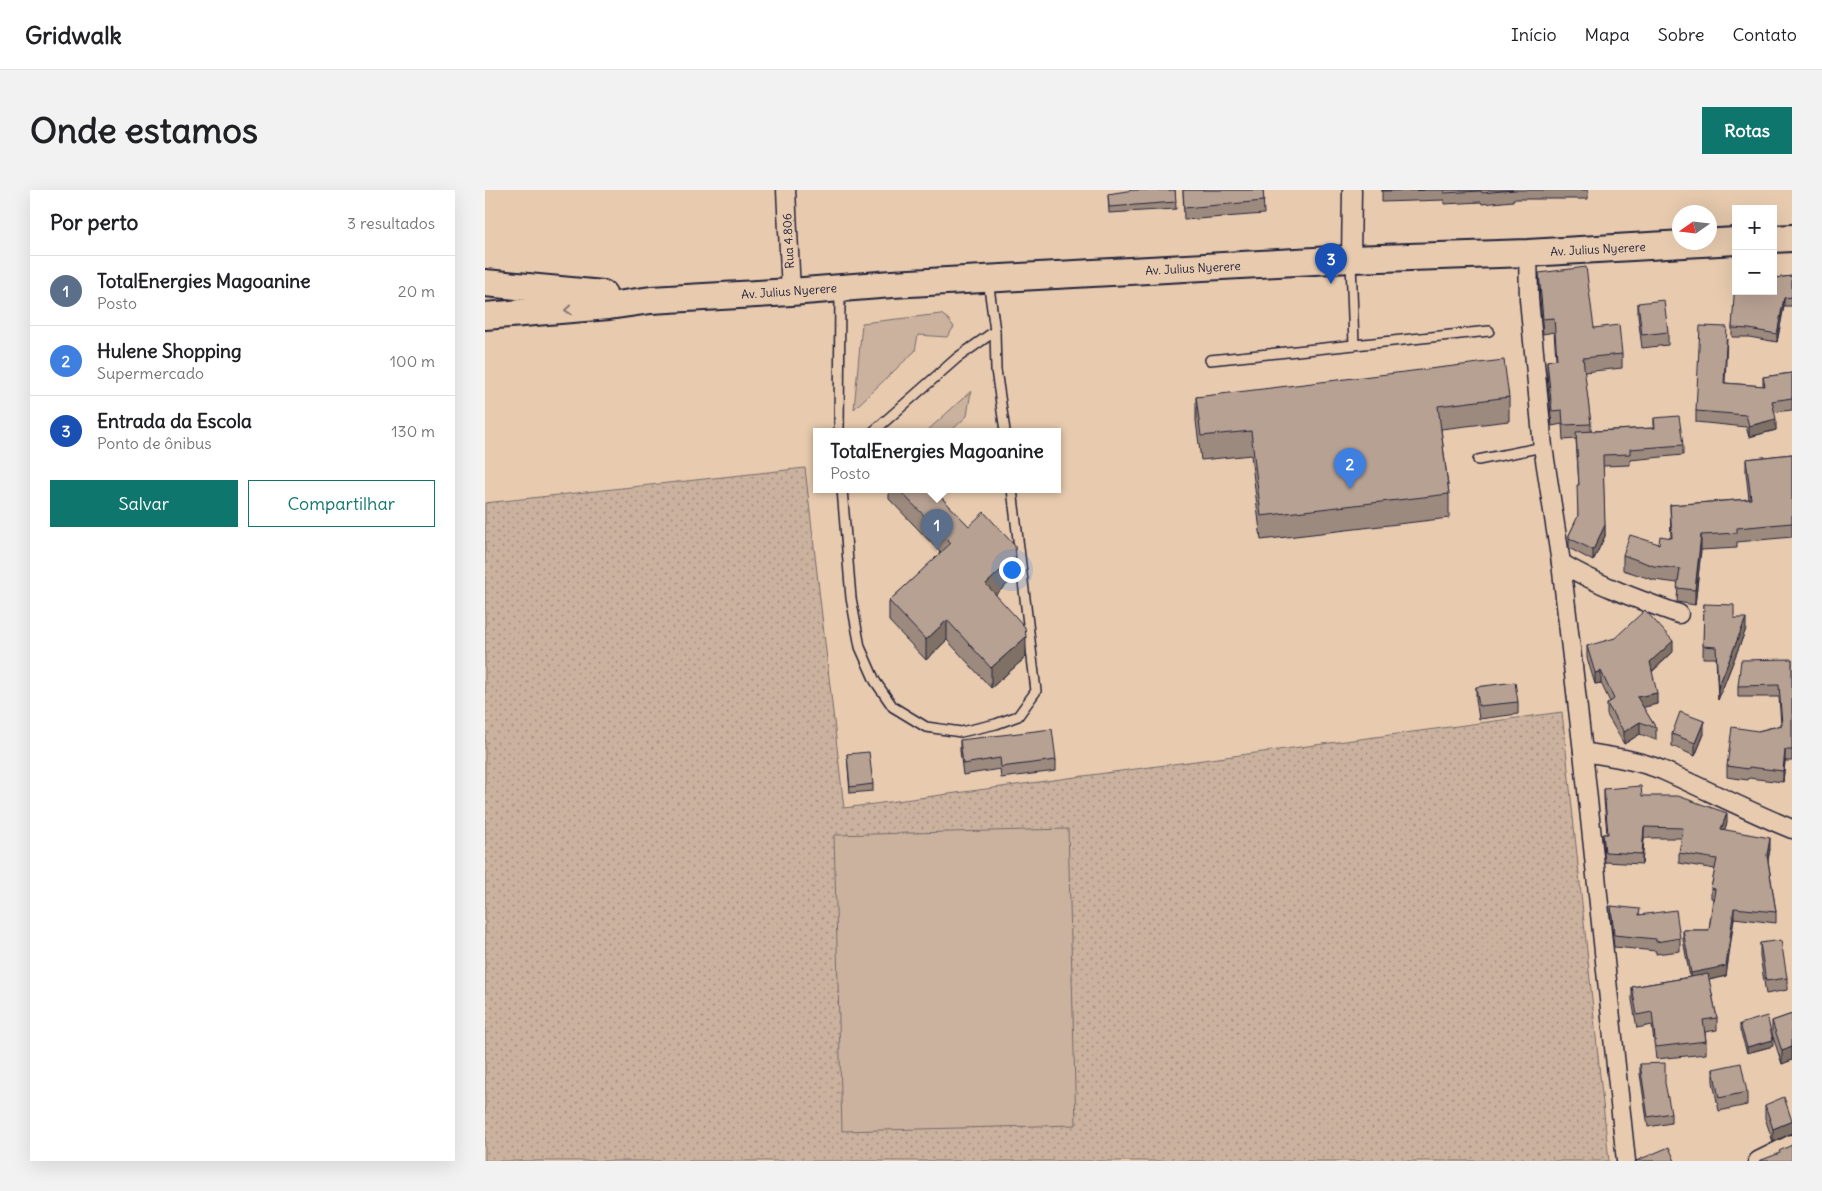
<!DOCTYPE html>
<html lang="pt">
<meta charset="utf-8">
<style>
body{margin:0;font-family:Delius,sans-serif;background:#f2f2f2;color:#202124}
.controls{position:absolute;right:15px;top:15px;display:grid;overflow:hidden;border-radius:0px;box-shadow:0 5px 20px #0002}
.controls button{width:45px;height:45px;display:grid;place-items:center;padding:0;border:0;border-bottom:1px solid #e0e0e0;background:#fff;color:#202124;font:25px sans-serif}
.compass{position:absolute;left:1187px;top:15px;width:45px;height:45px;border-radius:50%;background:#fff;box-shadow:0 5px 20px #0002;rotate:256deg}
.you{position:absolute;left:526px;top:379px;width:18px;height:18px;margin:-12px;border:4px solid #fff;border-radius:50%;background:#1a73e8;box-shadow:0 0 0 8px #1a73e833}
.badge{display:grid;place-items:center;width:32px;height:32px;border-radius:50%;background:#0f766e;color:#fff;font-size:16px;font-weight:700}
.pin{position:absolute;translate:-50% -41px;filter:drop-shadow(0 1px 2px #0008)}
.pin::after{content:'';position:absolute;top:26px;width:18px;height:15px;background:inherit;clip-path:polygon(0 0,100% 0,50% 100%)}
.popup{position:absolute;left:328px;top:238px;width:248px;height:65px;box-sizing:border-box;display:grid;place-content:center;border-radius:0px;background:#fff;filter:drop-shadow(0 1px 4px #0005);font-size:16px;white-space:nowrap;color:#757577}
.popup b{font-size:19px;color:#202124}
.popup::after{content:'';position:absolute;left:50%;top:100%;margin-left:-10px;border:10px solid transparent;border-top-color:#fff}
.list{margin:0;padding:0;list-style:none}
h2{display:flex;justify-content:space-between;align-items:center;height:65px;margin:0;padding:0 20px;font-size:21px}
h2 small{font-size:16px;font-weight:400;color:#757577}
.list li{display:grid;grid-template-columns:32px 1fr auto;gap:15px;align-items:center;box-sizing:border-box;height:70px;padding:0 20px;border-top:1px solid #e0e0e0}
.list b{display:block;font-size:19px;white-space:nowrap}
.list p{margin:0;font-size:16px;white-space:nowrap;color:#757577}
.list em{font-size:16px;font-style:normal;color:#757577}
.actions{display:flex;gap:10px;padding:15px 20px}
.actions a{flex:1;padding:11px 0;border:1px solid #0f766e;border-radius:0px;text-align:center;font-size:18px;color:#0f766e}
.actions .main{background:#0f766e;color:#fff}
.map{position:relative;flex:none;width:1307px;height:971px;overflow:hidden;border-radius:0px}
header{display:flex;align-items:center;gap:30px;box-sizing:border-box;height:70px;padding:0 25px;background:#fff;border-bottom:1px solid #e0e0e0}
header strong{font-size:24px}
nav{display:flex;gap:28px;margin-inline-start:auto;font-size:18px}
.intro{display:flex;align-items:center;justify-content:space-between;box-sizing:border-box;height:120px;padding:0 30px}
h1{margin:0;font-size:35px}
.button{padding:12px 22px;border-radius:0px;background:#0f766e;color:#fff;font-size:18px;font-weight:700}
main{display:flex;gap:30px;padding:0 30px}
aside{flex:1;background:#fff;border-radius:0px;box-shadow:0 5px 20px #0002}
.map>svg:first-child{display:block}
.grass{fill:url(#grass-dots);stroke:#766a6c}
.garden{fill:#cbb29e;stroke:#766a6c}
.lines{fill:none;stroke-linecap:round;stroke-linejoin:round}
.lane-casing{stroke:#22223b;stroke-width:12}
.street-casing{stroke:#22223b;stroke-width:21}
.secondary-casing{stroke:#22223b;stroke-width:30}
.lane{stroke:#e8cbaf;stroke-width:9}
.street{stroke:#e8cbaf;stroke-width:18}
.secondary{stroke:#e8cbaf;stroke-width:26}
.wall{fill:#9d8a7e;stroke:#22223b}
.shaded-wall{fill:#807166;stroke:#22223b}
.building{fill:#b7a192;stroke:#22223b}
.oneway{stroke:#857675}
.labels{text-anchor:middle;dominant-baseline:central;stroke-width:4;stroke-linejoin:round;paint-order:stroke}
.street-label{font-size:12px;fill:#22223b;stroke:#e8cbaf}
</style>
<header>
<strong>Gridwalk</strong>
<nav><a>Início</a><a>Mapa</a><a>Sobre</a><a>Contato</a></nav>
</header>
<div class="intro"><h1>Onde estamos</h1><a class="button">Rotas</a></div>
<main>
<aside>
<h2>Por perto<small>3 resultados</small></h2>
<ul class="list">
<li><span class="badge" style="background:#5c6f8a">1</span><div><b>TotalEnergies Magoanine</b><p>Posto</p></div><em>20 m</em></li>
<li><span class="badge" style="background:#3f7fe0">2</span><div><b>Hulene Shopping</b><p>Supermercado</p></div><em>100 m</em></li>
<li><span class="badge" style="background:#1a4fb4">3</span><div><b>Entrada da Escola</b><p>Ponto de ônibus</p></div><em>130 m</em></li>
</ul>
<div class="actions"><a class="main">Salvar</a><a>Compartilhar</a></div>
</aside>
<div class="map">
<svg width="1307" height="971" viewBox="0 0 1307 971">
<defs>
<pattern id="grass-dots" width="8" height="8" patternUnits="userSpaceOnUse" patternTransform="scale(1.25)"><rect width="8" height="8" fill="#cbb29e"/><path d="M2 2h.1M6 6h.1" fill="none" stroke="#a49082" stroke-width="1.8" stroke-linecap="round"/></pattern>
</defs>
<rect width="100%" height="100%" fill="#e8cbaf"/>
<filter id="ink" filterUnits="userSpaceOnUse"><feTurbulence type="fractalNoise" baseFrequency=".02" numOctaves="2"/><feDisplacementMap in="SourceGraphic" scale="10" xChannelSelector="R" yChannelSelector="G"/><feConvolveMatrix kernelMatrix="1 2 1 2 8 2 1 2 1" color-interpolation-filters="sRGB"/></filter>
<g filter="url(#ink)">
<polygon class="grass" points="320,278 359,618 1077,522 1124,971 0,971 0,313"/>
<g class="garden">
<polygon points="456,124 463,129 469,137 462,147 433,145 430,161 369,219 377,133"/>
<polygon points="486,201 482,226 466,241 442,241"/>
<polygon points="583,639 591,935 357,941 349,645"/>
</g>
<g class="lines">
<g class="lane-casing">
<g id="lane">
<polyline points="866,72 869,155"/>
<polyline points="503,90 510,141 511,180 520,241"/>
<polyline points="725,170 1004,141"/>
<polyline points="354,241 355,102"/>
<polyline points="389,241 472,168 510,141"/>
<polyline points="993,270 1058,257"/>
<polyline points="357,299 366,408 375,457 390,491 408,517 441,537 476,542 511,534 533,526 551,501 527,299"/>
</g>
</g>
<g class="street-casing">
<g id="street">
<polyline points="301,0 306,102"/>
<polyline points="1043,63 1044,109 1058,257 1076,373 1098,562 1141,971"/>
<polyline points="866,69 867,0"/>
<path d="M1076,373C1113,395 1154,410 1194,424"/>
<path d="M1098,562C1124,566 1152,570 1177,580C1220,599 1263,621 1307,639"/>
<polyline points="1273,971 1307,954"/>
</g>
</g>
<g class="secondary-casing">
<g id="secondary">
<polyline points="1288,49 1307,48"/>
<polyline points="0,93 118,104"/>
<polyline points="0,126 124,116 166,110 306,102 407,94 866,69 1043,63 1251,51"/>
</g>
</g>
<use href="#lane" class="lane"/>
<use href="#street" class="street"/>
<use href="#secondary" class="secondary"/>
</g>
<g class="wall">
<polygon points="690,0 691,19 624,23 623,4"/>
<polygon points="698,0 778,0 779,24 699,30"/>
<polygon points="897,0 1103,0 1103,9 1028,9 1028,11 997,14 996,12 959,14 959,10 897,12"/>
<polygon points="1054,83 1109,138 1137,164 1137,178 1099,182 1106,234 1106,241 1169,238 1169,228 1198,255 1198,265 1145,270 1145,275 1118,276 1120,346 1108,371 1084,358 1084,345 1093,327 1094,295 1091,249 1078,250 1077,234 1067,236 1062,185 1062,171 1071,169 1069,142 1058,144 1054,97"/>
<polygon points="1307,86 1307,116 1299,116 1292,152 1264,147 1247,147 1247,138 1251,101 1291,88"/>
<polygon points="1153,113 1183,142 1183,155 1157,158 1153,126"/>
<polygon points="1242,149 1240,193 1278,196 1278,187 1307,183 1307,220 1289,222 1291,240 1264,247 1261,237 1211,232 1211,221"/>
<polygon points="711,207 1024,207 1024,231 956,239 964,304 964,328 776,350 766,265 716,270 711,231"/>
<polygon points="1307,264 1307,347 1252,352 1252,358 1216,360 1210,415 1192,412 1193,393 1169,390 1138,380 1138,365 1174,354 1186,348 1185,315 1264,309 1261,283 1261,269"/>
<polygon points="404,299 448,299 531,386 510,405 541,467 506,498 462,450 441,470 404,431 404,411 456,363 404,309"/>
<polygon points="1219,414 1249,428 1261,439 1233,510 1231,468 1218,468"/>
<polygon points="1102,456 1188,462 1167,482 1172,514 1158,517 1171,538 1171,550 1155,544 1139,554 1122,525 1122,514 1125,512 1116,493 1110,494 1102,468"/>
<polygon points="1307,469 1307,571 1300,571 1298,592 1264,588 1263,590 1242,587 1242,576 1273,541 1296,535 1294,507 1253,507 1253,496"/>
<polygon points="991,497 1033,512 1033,524 994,529 991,509"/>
<polygon points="1187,544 1219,544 1210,566 1187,556"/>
<polygon points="475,550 571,570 571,581 516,588 515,579 478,585 475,561"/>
<polygon points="362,564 388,594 388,601 365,603"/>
<polygon points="1119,599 1157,606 1242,633 1239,640 1285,659 1283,670 1291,722 1291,733 1249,728 1241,786 1224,790 1232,828 1232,840 1220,842 1221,851 1221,864 1171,869 1167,835 1152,838 1147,810 1147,797 1205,787 1198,750 1198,740 1224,740 1228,708 1226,708 1226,698 1230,679 1194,673 1194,663 1197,648 1159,648 1157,674 1120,672 1118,654 1118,644 1122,644 1119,609"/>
<polygon points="1126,716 1155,725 1195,748 1195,761 1171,764 1171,761 1129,757 1126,729"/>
<polygon points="1275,753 1302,788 1302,800 1281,804 1275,766"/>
<polygon points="1307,824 1307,870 1297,874 1287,844 1287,831"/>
<polygon points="1255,834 1288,856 1262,863 1255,840"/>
<polygon points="1155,874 1186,923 1186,933 1163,937 1155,884"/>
<polygon points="1228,879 1262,902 1262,915 1234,921 1228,892"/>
<polygon points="1280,915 1307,943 1288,952 1280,928"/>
</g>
<g class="shaded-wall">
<polygon points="1299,108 1299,116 1292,152 1292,144"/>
<polygon points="1291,229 1291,240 1264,247 1264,236"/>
<polygon points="1120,335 1120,346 1108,371 1108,360"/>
<polygon points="1216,345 1216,360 1210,415 1210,400"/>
<polygon points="531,366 531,386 501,414 501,394"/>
<polygon points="1261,428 1261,439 1233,510 1233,498"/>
<polygon points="462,430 462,450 441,470 441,450"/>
<polygon points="541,447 541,467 506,498 506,478"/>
<polygon points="1188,451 1188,462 1165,483 1165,472"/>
<polygon points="1116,481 1116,493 1110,494 1110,483"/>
<polygon points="1172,503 1172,514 1152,519 1152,507"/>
<polygon points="1219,531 1219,544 1210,566 1210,553"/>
<polygon points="1155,532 1155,544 1139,554 1139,542"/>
<polygon points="1300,560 1300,571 1298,592 1298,581"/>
<polygon points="1242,623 1242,633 1236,650 1236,639"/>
<polygon points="1159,637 1159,648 1157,674 1157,664"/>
<polygon points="1285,648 1285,659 1282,675 1282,665"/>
<polygon points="1249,718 1249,728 1241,786 1206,794 1206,783"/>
<polygon points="1288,850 1288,856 1262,863 1262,857"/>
<polygon points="1307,857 1307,870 1297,874 1297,861"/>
<polygon points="1307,931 1307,943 1288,952 1288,939"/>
</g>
<g class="building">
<polygon points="648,0 690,0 691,12 624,17 623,4"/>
<polygon points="698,0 778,0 779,11 699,18"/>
<polygon points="897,0 939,0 897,1"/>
<polygon points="959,0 1028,0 997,3 996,1 959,3"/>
<polygon points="1101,77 1109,138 1134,135 1137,164 1098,168 1106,234 1078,235 1077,220 1067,221 1062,171 1072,169 1069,128 1058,129 1054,83"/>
<polygon points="1288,85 1291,85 1291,88 1307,86 1307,107 1299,108 1292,144 1264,139 1247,138 1250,90 1251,90 1251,101 1288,101"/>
<polygon points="1179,110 1183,142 1157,145 1153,113"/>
<polygon points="1215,136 1242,137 1239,193 1280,196 1278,187 1307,183 1307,208 1287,211 1291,229 1264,236 1261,225 1211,221"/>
<polygon points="1019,170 1024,207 953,216 964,304 776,326 766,241 716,246 711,207"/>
<polygon points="1194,226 1198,255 1145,259 1145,264 1118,265 1120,335 1108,360 1084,348 1084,345 1093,326 1092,295 1094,295 1091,242 1170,238 1169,228"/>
<polygon points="1307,264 1307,333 1252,338 1252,343 1216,345 1210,400 1192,398 1195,379 1169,376 1138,365 1145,345 1174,354 1175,346 1187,348 1185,315 1266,309 1261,269"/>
<polygon points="413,299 448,299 484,336 499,322 530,356 531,366 501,394 540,437 541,447 506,478 462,430 441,450 404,411 466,353"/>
<polygon points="1219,414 1249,415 1249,428 1261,428 1233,498 1231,457 1218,456"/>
<polygon points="1160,420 1188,451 1165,472 1172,503 1152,507 1171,538 1155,532 1139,542 1122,514 1129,509 1116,481 1110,483 1102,456 1130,448"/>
<polygon points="1307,469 1307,560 1300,560 1298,581 1264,577 1263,579 1242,576 1247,537 1273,541 1297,535 1294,495 1253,496 1256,470"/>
<polygon points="1030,492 1033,512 994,516 991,497"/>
<polygon points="1195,522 1219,531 1210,553 1187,544"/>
<polygon points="567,539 571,570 516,577 515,568 478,574 475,550"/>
<polygon points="384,562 388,594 365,597 362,564"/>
<polygon points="1156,596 1157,606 1193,606 1242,623 1236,639 1285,648 1282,665 1291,722 1249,718 1241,776 1206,783 1198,740 1224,740 1230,699 1226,698 1232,669 1194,663 1198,638 1159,637 1157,664 1120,662 1118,644 1123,644 1119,599"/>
<polygon points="1126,716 1155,719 1154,725 1191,720 1195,748 1171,752 1171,749 1129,745"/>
<polygon points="1296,750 1302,788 1281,791 1275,753"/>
<polygon points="1223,784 1232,828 1218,830 1221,851 1171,857 1167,822 1152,825 1147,797"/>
<polygon points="1307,824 1307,857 1297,861 1287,831"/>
<polygon points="1282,826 1288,850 1262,857 1255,834"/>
<polygon points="1180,873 1180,893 1186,923 1163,927 1155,874"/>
<polygon points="1256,873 1262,902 1234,908 1228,879"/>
<polygon points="1299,907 1307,931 1288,939 1280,915"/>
<polygon points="1307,955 1307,971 1274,971 1295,963 1294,961"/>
<polygon points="1184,957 1190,971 1151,971"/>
</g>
<defs><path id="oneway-chevron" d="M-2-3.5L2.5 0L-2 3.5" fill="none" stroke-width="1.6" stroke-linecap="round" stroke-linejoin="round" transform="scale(1.25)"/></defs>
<use class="oneway" href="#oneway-chevron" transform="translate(83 120) rotate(175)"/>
</g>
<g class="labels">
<g class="street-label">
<text transform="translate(303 51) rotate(-93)">Rua 4.806</text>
<text transform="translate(1113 59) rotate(-3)">Av. Julius Nyerere</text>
<text transform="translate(708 78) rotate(-3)">Av. Julius Nyerere</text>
<text transform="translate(304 101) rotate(-4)">Av. Julius Nyerere</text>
</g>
</g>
</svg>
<div class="controls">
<button>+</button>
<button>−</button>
</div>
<svg class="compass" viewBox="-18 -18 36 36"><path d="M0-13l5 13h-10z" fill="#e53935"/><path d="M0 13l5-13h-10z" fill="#757577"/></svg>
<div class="you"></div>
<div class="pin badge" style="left:452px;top:360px;background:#5c6f8a">1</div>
<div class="popup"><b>TotalEnergies Magoanine</b>Posto</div>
<div class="pin badge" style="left:865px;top:299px;background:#3f7fe0">2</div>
<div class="pin badge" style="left:846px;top:94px;background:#1a4fb4">3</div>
</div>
</main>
